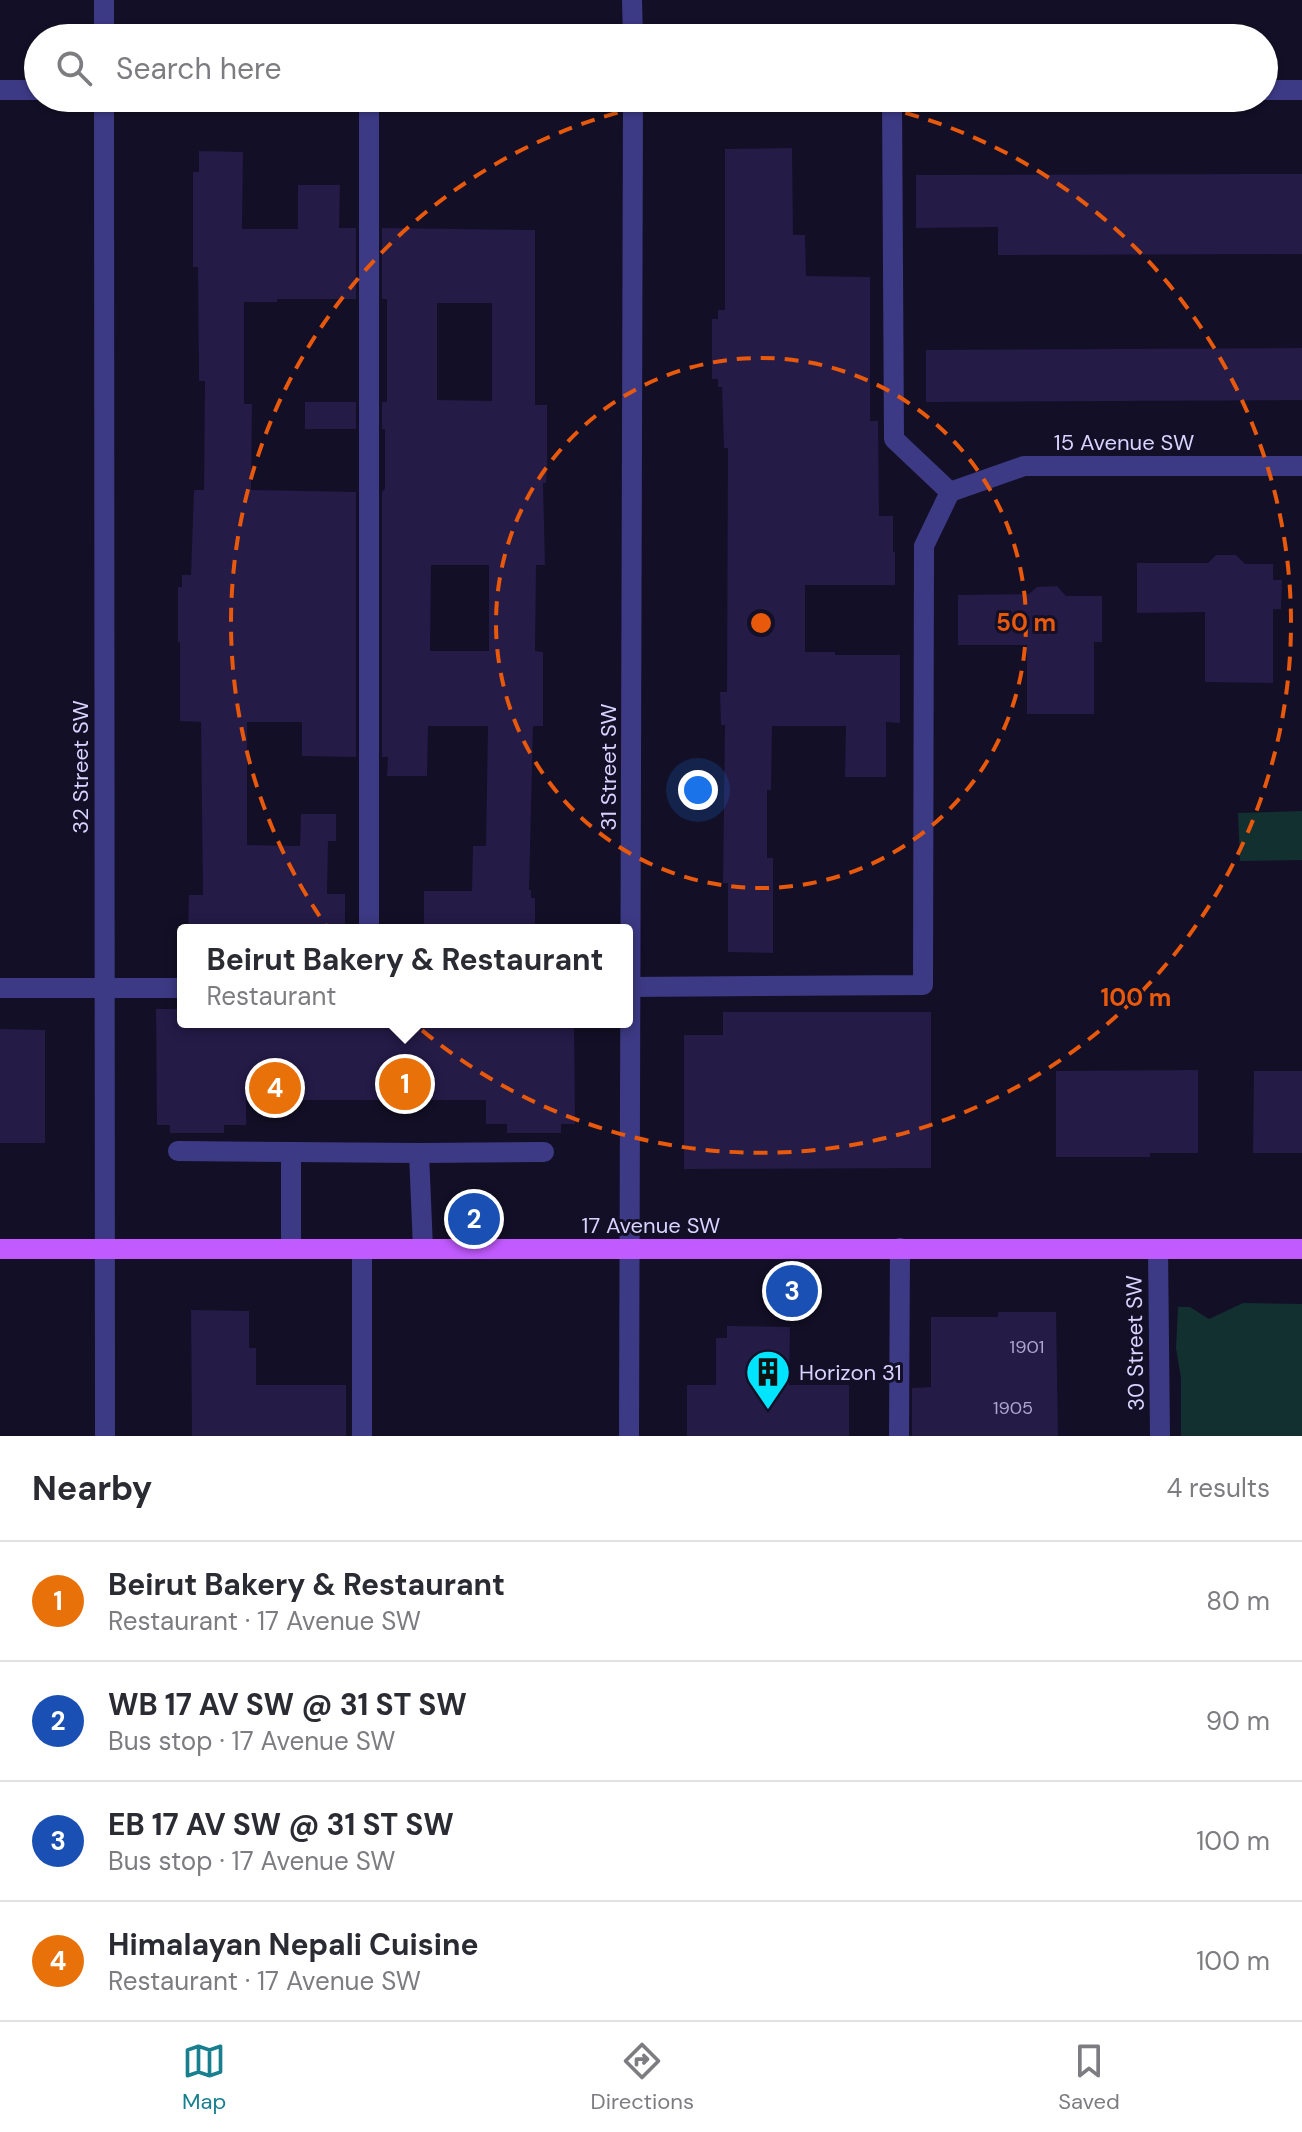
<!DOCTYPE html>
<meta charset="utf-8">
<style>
body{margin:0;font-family:"DM Sans",sans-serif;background:#f7f7f7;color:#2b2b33}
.you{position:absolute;left:698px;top:790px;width:28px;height:28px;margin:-20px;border:6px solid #fff;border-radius:50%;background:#1a73e8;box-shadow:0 0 0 12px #1a73e833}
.badge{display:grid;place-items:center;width:52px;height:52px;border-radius:50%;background:#187f8f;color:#fff;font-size:26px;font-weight:700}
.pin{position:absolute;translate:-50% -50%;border:4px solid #fff;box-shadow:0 2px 8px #0006}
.popup{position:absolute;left:177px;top:924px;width:456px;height:104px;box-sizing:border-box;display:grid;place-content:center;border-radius:8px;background:#fff;filter:drop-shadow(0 2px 6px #0005);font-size:26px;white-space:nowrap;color:#7c7c81}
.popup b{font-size:30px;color:#2b2b33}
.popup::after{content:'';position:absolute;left:50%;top:100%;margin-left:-16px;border:16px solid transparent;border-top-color:#fff}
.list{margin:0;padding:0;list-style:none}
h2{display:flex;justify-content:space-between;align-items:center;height:104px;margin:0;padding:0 32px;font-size:34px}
h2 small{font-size:26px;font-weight:400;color:#7c7c81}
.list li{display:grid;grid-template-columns:52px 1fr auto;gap:24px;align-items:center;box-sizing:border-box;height:120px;padding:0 32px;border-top:2px solid #e1e1e2}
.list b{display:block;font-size:30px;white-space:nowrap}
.list p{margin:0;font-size:26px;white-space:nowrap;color:#7c7c81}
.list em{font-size:26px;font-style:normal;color:#7c7c81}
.icon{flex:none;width:44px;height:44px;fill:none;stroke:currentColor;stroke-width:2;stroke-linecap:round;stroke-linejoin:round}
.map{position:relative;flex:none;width:1302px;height:1436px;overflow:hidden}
.search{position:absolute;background:#fff;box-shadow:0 2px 6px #0004;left:24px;right:24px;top:24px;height:88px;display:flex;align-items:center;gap:20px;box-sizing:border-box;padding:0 28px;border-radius:44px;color:#7c7c81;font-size:30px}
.sheet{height:584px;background:#fff}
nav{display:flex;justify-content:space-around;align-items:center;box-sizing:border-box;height:112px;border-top:2px solid #e1e1e2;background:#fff;font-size:22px;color:#7c7c81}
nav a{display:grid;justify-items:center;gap:4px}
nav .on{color:#187f8f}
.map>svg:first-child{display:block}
.green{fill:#12302f}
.building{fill:#241b47;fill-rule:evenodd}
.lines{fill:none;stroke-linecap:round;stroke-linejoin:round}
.minor{stroke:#3d3a85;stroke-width:20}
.major{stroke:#c25bff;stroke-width:20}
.ring{fill:none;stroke:#e8590c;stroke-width:4;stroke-dasharray:14 10}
.labels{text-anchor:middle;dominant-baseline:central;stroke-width:6;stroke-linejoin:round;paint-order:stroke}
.number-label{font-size:18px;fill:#aca6d1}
.street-label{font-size:22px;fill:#d9d4ff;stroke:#130f26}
.poi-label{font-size:22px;fill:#d9d4ff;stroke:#130f26;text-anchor:start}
.centre{fill:#e8590c;stroke:#130f26;stroke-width:4}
.ring-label{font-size:24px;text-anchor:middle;font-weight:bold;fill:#e8590c;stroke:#130f26;stroke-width:6;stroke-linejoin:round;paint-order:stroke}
</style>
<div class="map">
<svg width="1302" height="1436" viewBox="0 0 1302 1436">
<rect width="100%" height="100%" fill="#130f26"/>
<g class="green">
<polygon points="1302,811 1302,860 1240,861 1238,813"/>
<polygon points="1243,1303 1302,1304 1302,1436 1181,1436 1181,1378 1176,1348 1178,1307 1190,1307 1209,1319"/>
</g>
<g class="building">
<polygon points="792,148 793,235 805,235 806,276 870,277 870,421 878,421 879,516 893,516 893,552 895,552 895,585 805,585 805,652 835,652 835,655 900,655 900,723 886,722 886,777 845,777 846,726 772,726 771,790 767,790 767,858 773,858 773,953 728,952 728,883 723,883 725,725 721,725 720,692 727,692 728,448 724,448 722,387 718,387 718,379 712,379 712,319 718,319 718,310 725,310 725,149"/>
<polygon points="199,151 243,152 242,229 298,229 298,185 340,185 339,228 356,228 356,299 277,299 277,302 244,302 244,404 252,404 251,490 356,492 356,757 302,756 302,722 247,722 247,845 300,846 301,814 336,814 336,841 328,841 327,894 345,894 345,930 188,930 189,895 203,895 201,722 180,721 180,642 178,642 178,587 182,587 182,575 191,575 194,490 204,490 205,381 199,381 198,267 193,267 193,172 199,172"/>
<polygon points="1302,174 1302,254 998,255 998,227 916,228 916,175"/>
<path d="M382,228L535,230V405H547V468L546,483H543L545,565H536L535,651L543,652V726H533L529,890H531V898H535V930H424V891H472L473,846H486L488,726H428L427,776H387L388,757H382V492L385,489V429H382V402H387V299H382ZM437,303H492V401L437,400ZM431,565H489V651H430Z"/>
<polygon points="1302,348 1302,400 926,402 926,350"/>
<rect x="305" y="402" width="51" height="27"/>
<polygon points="1216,555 1236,555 1245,564 1273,564 1273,580 1282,580 1281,609 1273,609 1273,683 1205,682 1205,612 1137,613 1137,563 1208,563"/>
<polygon points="1057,586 1066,596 1102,596 1102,642 1094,642 1094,714 1027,714 1027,645 958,645 958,595 1029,594 1037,587"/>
<polygon points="156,1009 183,1009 183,1022 574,1022 575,1124 561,1124 561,1133 507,1133 507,1124 486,1124 486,1100 246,1100 246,1125 224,1125 224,1133 170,1133 170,1125 157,1125"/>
<polygon points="723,1012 931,1012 931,1168 684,1169 684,1035 723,1035"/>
<polygon points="0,1029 45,1030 45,1143 0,1143"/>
<polygon points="1198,1070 1198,1153 1150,1153 1150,1157 1056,1157 1056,1071"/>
<polygon points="1254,1071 1302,1071 1302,1153 1253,1153"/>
<polygon points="191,1310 249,1311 249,1348 256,1348 256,1385 346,1385 346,1436 192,1436"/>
<polygon points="998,1312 1056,1312 1058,1436 912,1436 912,1388 931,1387 931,1317 998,1317"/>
<polygon points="727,1326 790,1327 789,1385 849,1385 849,1436 687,1436 687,1385 716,1385 716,1338 727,1338"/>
</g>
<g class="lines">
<g class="minor">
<polyline points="104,0 104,38"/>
<polyline points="632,0 633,38"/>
<polyline points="0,90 38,90"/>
<polyline points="1264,90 1302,90"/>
<polyline points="104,98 105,1436"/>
<polyline points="369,98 369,930"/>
<polyline points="892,98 894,439 950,492"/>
<polyline points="950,492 1024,466 1302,466"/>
<polyline points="627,987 923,985 924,546 950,492"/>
<polyline points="0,988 183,988"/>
<polyline points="178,1151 291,1152 291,1249"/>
<polyline points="291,1152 419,1153 423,1249"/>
<polyline points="419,1153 544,1152"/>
<polyline points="362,1249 362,1436"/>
<polyline points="1158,1249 1160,1436"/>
<polyline points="629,1436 633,98"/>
<polyline points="899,1436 900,1248"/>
</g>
<polyline class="major" points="0,1249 1302,1249"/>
</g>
<g class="ring">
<circle cx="761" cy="623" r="265"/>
<path d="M835 98A530 530 0 1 1 687 98"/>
</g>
<defs>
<g id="building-pin" transform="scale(2.3)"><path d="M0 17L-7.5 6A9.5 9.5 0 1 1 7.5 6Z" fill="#00e5ff" stroke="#130f26"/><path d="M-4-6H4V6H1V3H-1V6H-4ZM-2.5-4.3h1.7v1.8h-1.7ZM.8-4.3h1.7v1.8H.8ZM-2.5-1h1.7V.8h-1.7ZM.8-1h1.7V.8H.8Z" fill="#111"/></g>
</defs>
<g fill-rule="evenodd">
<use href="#building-pin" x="768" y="1372"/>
</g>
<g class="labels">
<g class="number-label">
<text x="1027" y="1347">1901</text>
<text x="1013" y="1408">1905</text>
</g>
<g class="street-label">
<text x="1124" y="442">15 Avenue SW</text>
<text transform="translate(80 767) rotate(-90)">32 Street SW</text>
<text transform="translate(608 767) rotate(-90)">31 Street SW</text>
<text x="651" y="1225">17 Avenue SW</text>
<text transform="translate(1135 1343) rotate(-91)">30 Street SW</text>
</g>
<g class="poi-label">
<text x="799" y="1372">Horizon 31</text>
</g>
</g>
<circle cx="761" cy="623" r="12" class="centre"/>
<g class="ring-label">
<text x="1026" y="631">50 m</text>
<text x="1136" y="1006">100 m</text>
</g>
</svg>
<div class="you"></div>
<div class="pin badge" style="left:405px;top:1084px;background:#e8710a">1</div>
<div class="popup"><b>Beirut Bakery &amp; Restaurant</b>Restaurant</div>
<div class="pin badge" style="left:474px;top:1219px;background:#1a4fb4">2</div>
<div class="pin badge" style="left:792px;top:1291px;background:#1a4fb4">3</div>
<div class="pin badge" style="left:275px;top:1088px;background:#e8710a">4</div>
<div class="search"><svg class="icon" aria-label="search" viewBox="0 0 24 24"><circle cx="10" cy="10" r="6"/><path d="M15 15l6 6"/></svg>Search here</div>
</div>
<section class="sheet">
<h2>Nearby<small>4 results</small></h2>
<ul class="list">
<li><span class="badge" style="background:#e8710a">1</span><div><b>Beirut Bakery &amp; Restaurant</b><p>Restaurant · 17 Avenue SW</p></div><em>80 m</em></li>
<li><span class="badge" style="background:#1a4fb4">2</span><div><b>WB 17 AV SW @ 31 ST SW</b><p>Bus stop · 17 Avenue SW</p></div><em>90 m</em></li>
<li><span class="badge" style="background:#1a4fb4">3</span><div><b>EB 17 AV SW @ 31 ST SW</b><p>Bus stop · 17 Avenue SW</p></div><em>100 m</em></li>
<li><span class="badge" style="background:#e8710a">4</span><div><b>Himalayan Nepali Cuisine</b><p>Restaurant · 17 Avenue SW</p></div><em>100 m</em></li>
</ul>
</section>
<nav>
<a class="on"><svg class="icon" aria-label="map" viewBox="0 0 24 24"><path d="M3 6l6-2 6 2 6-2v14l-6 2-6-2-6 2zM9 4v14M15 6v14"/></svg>Map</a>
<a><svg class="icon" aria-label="directions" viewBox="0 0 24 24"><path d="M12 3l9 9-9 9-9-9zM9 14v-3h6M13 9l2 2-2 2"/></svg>Directions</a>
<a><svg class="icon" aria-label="saved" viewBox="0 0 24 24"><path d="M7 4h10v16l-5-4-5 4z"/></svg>Saved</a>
</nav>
